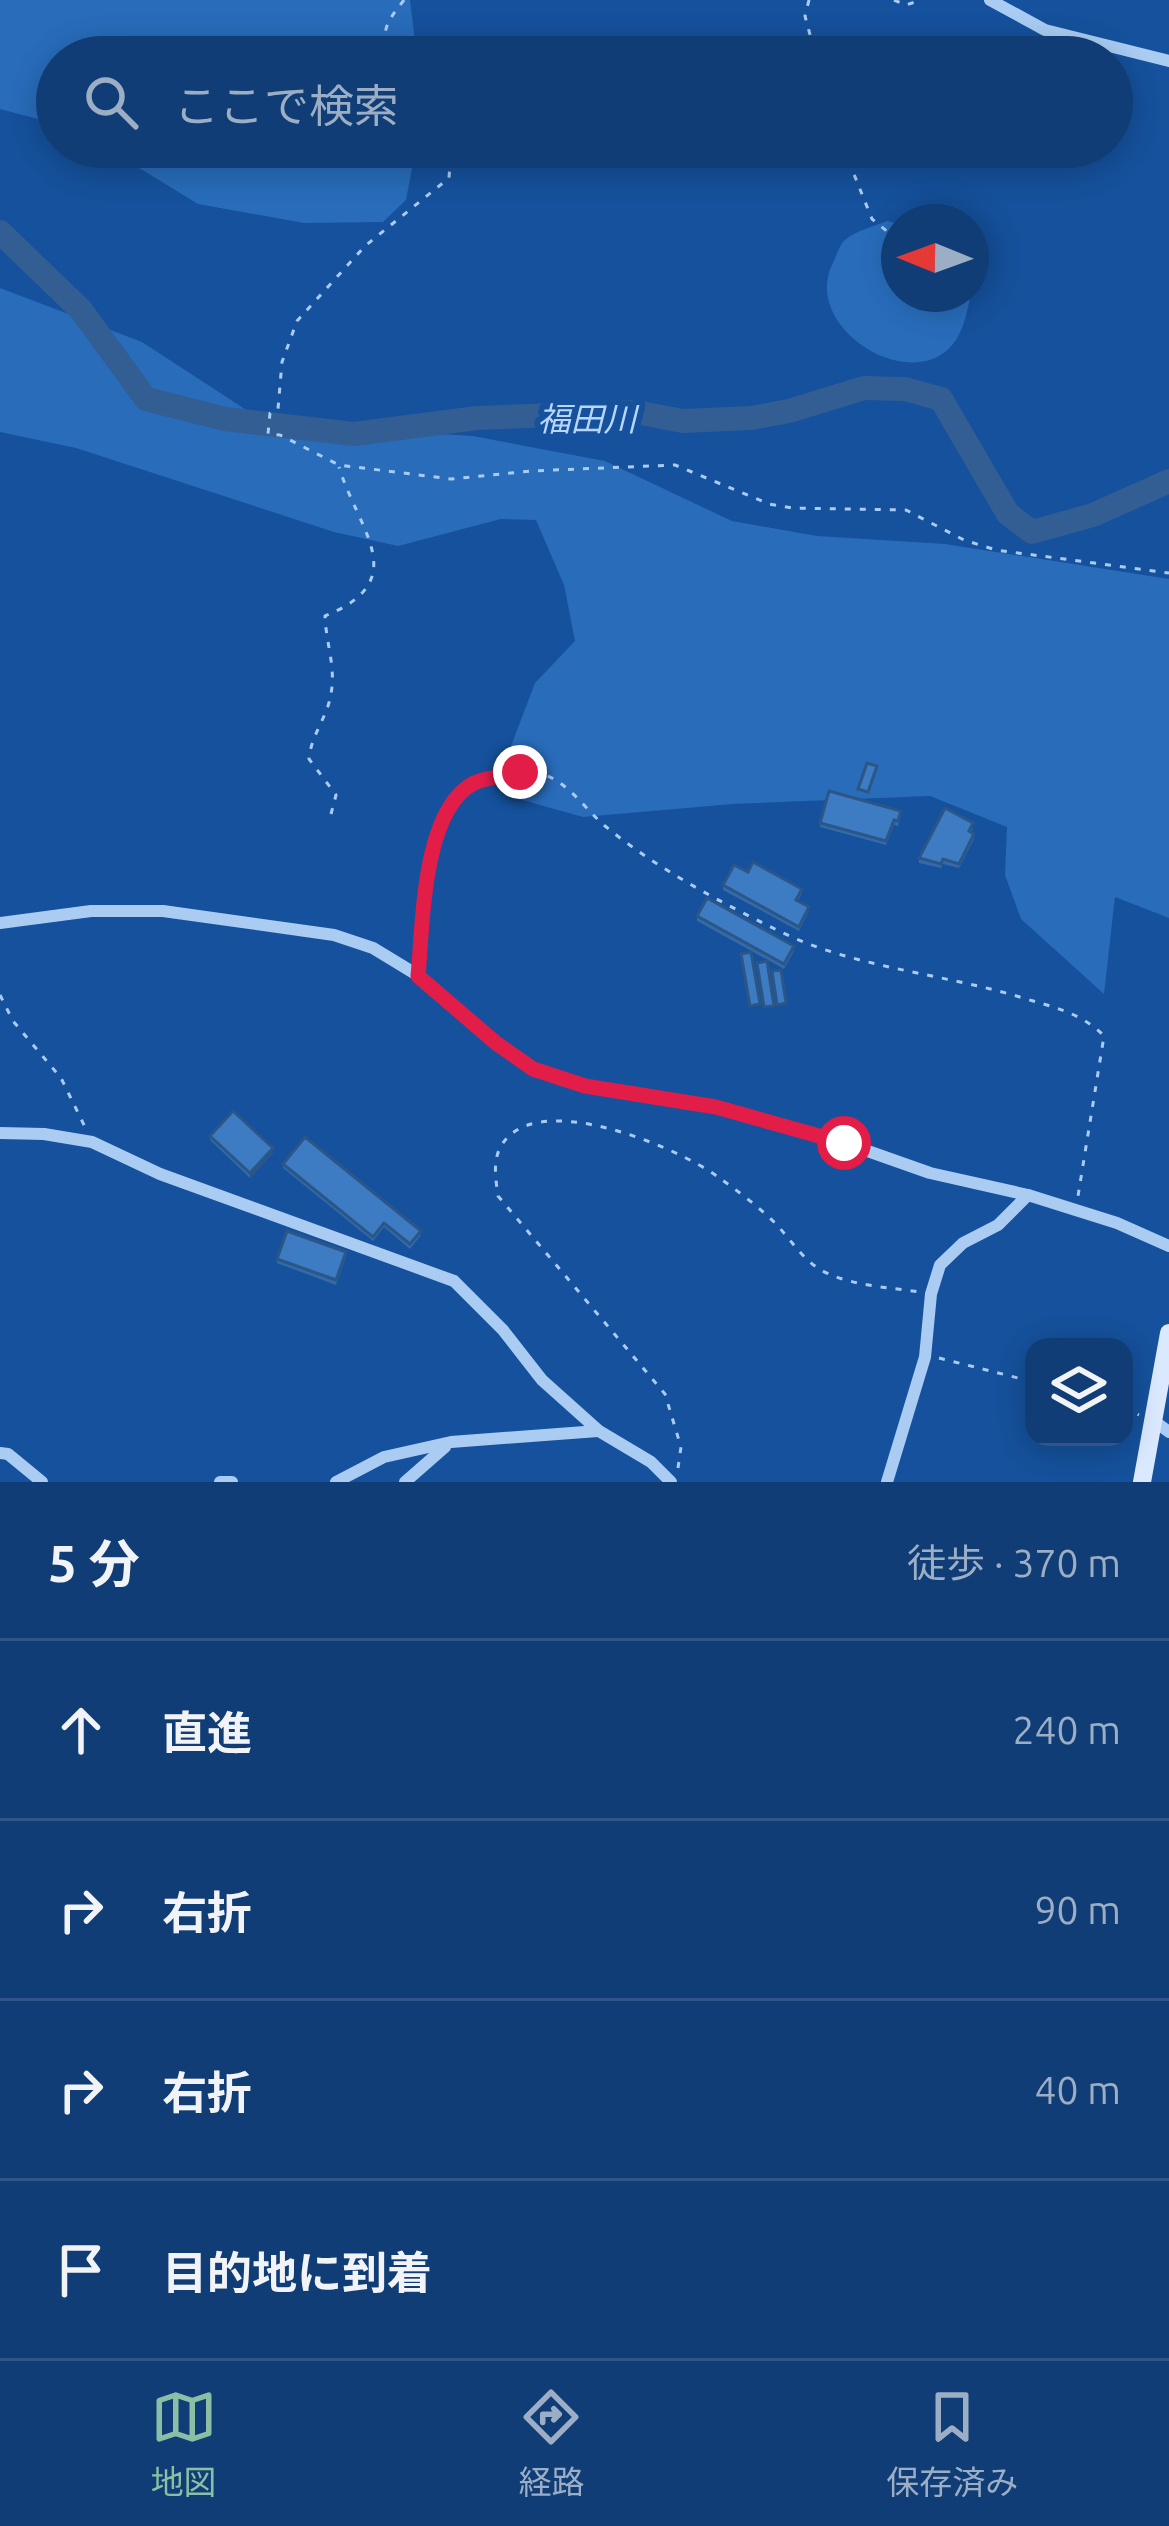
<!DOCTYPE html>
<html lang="ja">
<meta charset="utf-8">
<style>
body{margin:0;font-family:Ubuntu,"Noto Sans JP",sans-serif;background:#1e487d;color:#f1f3f6}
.controls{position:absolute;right:36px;bottom:36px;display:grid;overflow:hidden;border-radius:24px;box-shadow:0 6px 30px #0003}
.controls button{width:108px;height:108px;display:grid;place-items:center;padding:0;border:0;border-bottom:3px solid #305687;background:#103d75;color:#f1f3f6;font:60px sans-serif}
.compass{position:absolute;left:881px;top:204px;width:108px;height:108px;border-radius:50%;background:#103d75;box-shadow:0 6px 30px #0003;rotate:271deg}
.stop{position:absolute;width:36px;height:36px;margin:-27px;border:9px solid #e11d48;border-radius:50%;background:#fff}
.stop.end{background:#e11d48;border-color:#fff;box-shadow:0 3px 12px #0008}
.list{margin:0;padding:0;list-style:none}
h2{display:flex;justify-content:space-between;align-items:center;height:156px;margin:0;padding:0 48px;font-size:51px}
h2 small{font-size:39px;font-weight:400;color:#9caec5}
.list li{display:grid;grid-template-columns:78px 1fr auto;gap:36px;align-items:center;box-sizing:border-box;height:180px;padding:0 48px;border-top:3px solid #305687}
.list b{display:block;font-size:45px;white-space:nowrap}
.list em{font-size:39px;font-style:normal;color:#9caec5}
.icon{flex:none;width:66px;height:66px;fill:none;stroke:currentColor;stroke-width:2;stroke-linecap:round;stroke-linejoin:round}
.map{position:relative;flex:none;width:1169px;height:1482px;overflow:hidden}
.search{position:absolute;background:#103d75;box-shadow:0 6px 30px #0003;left:36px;right:36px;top:36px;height:132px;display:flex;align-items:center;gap:30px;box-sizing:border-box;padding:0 42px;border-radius:66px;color:#9caec5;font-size:45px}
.sheet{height:876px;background:#103d75}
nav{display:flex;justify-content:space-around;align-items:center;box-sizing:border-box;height:168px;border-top:3px solid #305687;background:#103d75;font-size:33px;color:#9caec5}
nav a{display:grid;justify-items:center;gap:6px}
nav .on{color:#8abfa5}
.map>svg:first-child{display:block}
.green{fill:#286cba}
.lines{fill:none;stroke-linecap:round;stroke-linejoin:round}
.river{stroke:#325e94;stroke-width:24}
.path{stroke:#aaccf3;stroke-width:3;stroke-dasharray:6 9;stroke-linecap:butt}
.street{stroke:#aaccf3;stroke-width:12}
.secondary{stroke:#dae9fd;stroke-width:18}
.wall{fill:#346aa7}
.shaded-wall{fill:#2b5688}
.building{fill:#3d7bc2;stroke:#2b5688;stroke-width:3}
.route{stroke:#e11d48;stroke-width:15}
.labels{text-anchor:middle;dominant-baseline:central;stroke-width:12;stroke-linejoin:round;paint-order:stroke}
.water-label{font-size:33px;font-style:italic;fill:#b7d6f9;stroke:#15519c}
</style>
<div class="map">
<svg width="1169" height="1482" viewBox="0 0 1169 1482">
<rect width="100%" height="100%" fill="#15519c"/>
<g class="green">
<polygon points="0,0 410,0 417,57 57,57 57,124 0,109"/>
<polygon points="105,147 416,147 406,200 383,222 304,223 198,204"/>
<path d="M887,221L899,224V294H971C966,315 963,338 945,352C898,388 804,324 832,265C836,258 839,245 845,240C855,231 875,226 887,221Z"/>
<polygon points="0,288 142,342 251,413 341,428 473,436 605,461 732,521 817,536 945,544 1169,579 1169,918 1115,897 1104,994 1021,919 1005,875 1007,827 930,796 733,804 583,817 515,798 503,767 535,683 575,641 564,585 536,520 501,519 398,546 334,532 76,448 0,432"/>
</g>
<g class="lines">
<polyline class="river" points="0,232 81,310 146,399 225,419 354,434 477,418 635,412 683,421 751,418 789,411 864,388 905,389 941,399 1008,514 1032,532 1093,515 1169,481"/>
<g class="path">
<path d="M404,0C391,17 379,30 388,51L432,57"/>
<polyline points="809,0 805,16 816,57"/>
<polyline points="894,0 906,5 921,0"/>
<polyline points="436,147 450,163 449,178 365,246 297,321 282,362 278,409 270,413 268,434 280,435 339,465 451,479 531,471 675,465 769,504 792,508 906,510 964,540 996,550 1169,573"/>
<polyline points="843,147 872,219 899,241"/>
<path d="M331,814L336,795L309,759C311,735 327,718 331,694C336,666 326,644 325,616C413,580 359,532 339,467"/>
<path d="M420,963C424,914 424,799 480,782C498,776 525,768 543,774C570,784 584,808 605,826C656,868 718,901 777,930C852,968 942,973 1023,998C1053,1007 1082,1013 1104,1036L1078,1196"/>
<polyline points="0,995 13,1021 61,1078 86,1129"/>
<polyline points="939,1358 1034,1382"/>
<polyline points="1124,1408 1139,1415"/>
<path d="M678,1468L681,1447L665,1394L498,1196C496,1181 493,1164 499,1150C529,1084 678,1147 718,1177C738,1191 759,1207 776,1224C793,1242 805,1264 829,1274C856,1286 892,1288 921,1292"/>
</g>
<g class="street">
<polyline points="990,0 1045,30 1169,61"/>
<polyline points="0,923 91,911 163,911 334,935 373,948 419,976 496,1043 533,1069 585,1086 716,1107 845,1143 930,1173 1028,1195 1117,1223 1169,1246"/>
<polyline points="0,1133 44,1134 92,1142 160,1174 454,1281 503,1330 542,1380 599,1431 651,1462 671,1482"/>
<polyline points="1154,1421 1169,1432"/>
<polyline points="0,1453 8,1454 42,1482"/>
<polyline points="220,1482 232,1482"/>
<polyline points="336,1482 384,1457 451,1442 598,1431"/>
<polyline points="405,1482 445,1447"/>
<polyline points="887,1482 925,1357 931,1294 940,1265 963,1243 998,1225 1028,1195"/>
</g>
<polyline class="secondary" points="1142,1482 1169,1333"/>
</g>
<g class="wall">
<polygon points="901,816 898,826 894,825 886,845 820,827 820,823"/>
<polygon points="973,828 971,832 974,839 959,868 943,864 941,868 919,863 919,858"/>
<polygon points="748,872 802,893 798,901 809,911 799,931 723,890 723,885"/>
<polygon points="697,916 794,951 784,969 697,921"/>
<polygon points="210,1136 273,1153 250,1178 210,1140"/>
<polygon points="283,1164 421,1235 410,1249 384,1227 373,1241 283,1168"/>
<polygon points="346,1257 336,1285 277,1263 277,1259"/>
</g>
<polygon class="shaded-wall" points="273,1148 273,1153 250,1178 250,1173"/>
<g class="building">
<polygon points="867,763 877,766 868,792 858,789"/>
<polygon points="829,791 901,811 898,821 894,820 886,841 820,823"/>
<polygon points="945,808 973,823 969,831 974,834 959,864 943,859 941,864 919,858"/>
<polygon points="753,862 802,889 796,900 809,907 799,927 723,885 734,865 748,872"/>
<polygon points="707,898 794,946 784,964 697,916"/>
<polygon points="751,952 760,1004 750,1006 741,954"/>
<polygon points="767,961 774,1006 764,1007 757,963"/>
<polygon points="781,970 786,1003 777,1005 772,971"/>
<polygon points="233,1111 273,1148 250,1173 210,1136"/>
<polygon points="305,1137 421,1231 410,1244 384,1223 373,1237 283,1164"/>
<polygon points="287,1231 346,1252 336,1280 277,1259"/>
</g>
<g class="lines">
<path class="route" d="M520,772C506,776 487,777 474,783C422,810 423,925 418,976L496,1043L533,1069L585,1086L716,1107L844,1143"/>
</g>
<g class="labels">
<g class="water-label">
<text x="587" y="418">福田川</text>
</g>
</g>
</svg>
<div class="controls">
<button><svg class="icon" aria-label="layers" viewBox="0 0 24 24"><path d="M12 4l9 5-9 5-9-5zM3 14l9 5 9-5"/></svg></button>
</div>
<svg class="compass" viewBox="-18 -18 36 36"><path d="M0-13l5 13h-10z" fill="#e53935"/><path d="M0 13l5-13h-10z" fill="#9caec5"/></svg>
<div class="stop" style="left:844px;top:1143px"></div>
<div class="stop end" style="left:520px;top:772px"></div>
<div class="search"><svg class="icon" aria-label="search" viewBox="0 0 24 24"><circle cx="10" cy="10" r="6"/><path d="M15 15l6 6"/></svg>ここで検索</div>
</div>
<section class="sheet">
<h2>5 分<small>徒歩 · 370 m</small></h2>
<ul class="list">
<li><svg class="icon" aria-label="ahead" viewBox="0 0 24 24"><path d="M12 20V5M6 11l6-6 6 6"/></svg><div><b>直進</b></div><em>240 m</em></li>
<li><svg class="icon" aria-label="right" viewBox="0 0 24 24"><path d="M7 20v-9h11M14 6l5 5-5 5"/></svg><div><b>右折</b></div><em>90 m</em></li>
<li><svg class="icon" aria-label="right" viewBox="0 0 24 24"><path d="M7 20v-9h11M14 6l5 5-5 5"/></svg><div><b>右折</b></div><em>40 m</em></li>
<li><svg class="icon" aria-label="arrive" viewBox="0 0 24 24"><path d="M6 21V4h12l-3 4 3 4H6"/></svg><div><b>目的地に到着</b></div></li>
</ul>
</section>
<nav>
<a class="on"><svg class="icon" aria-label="map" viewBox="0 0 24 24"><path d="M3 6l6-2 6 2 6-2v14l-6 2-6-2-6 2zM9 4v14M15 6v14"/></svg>地図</a>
<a><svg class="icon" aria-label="directions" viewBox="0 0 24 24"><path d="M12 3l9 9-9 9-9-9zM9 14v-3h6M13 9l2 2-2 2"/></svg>経路</a>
<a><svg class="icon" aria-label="saved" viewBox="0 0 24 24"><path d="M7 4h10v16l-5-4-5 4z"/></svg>保存済み</a>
</nav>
